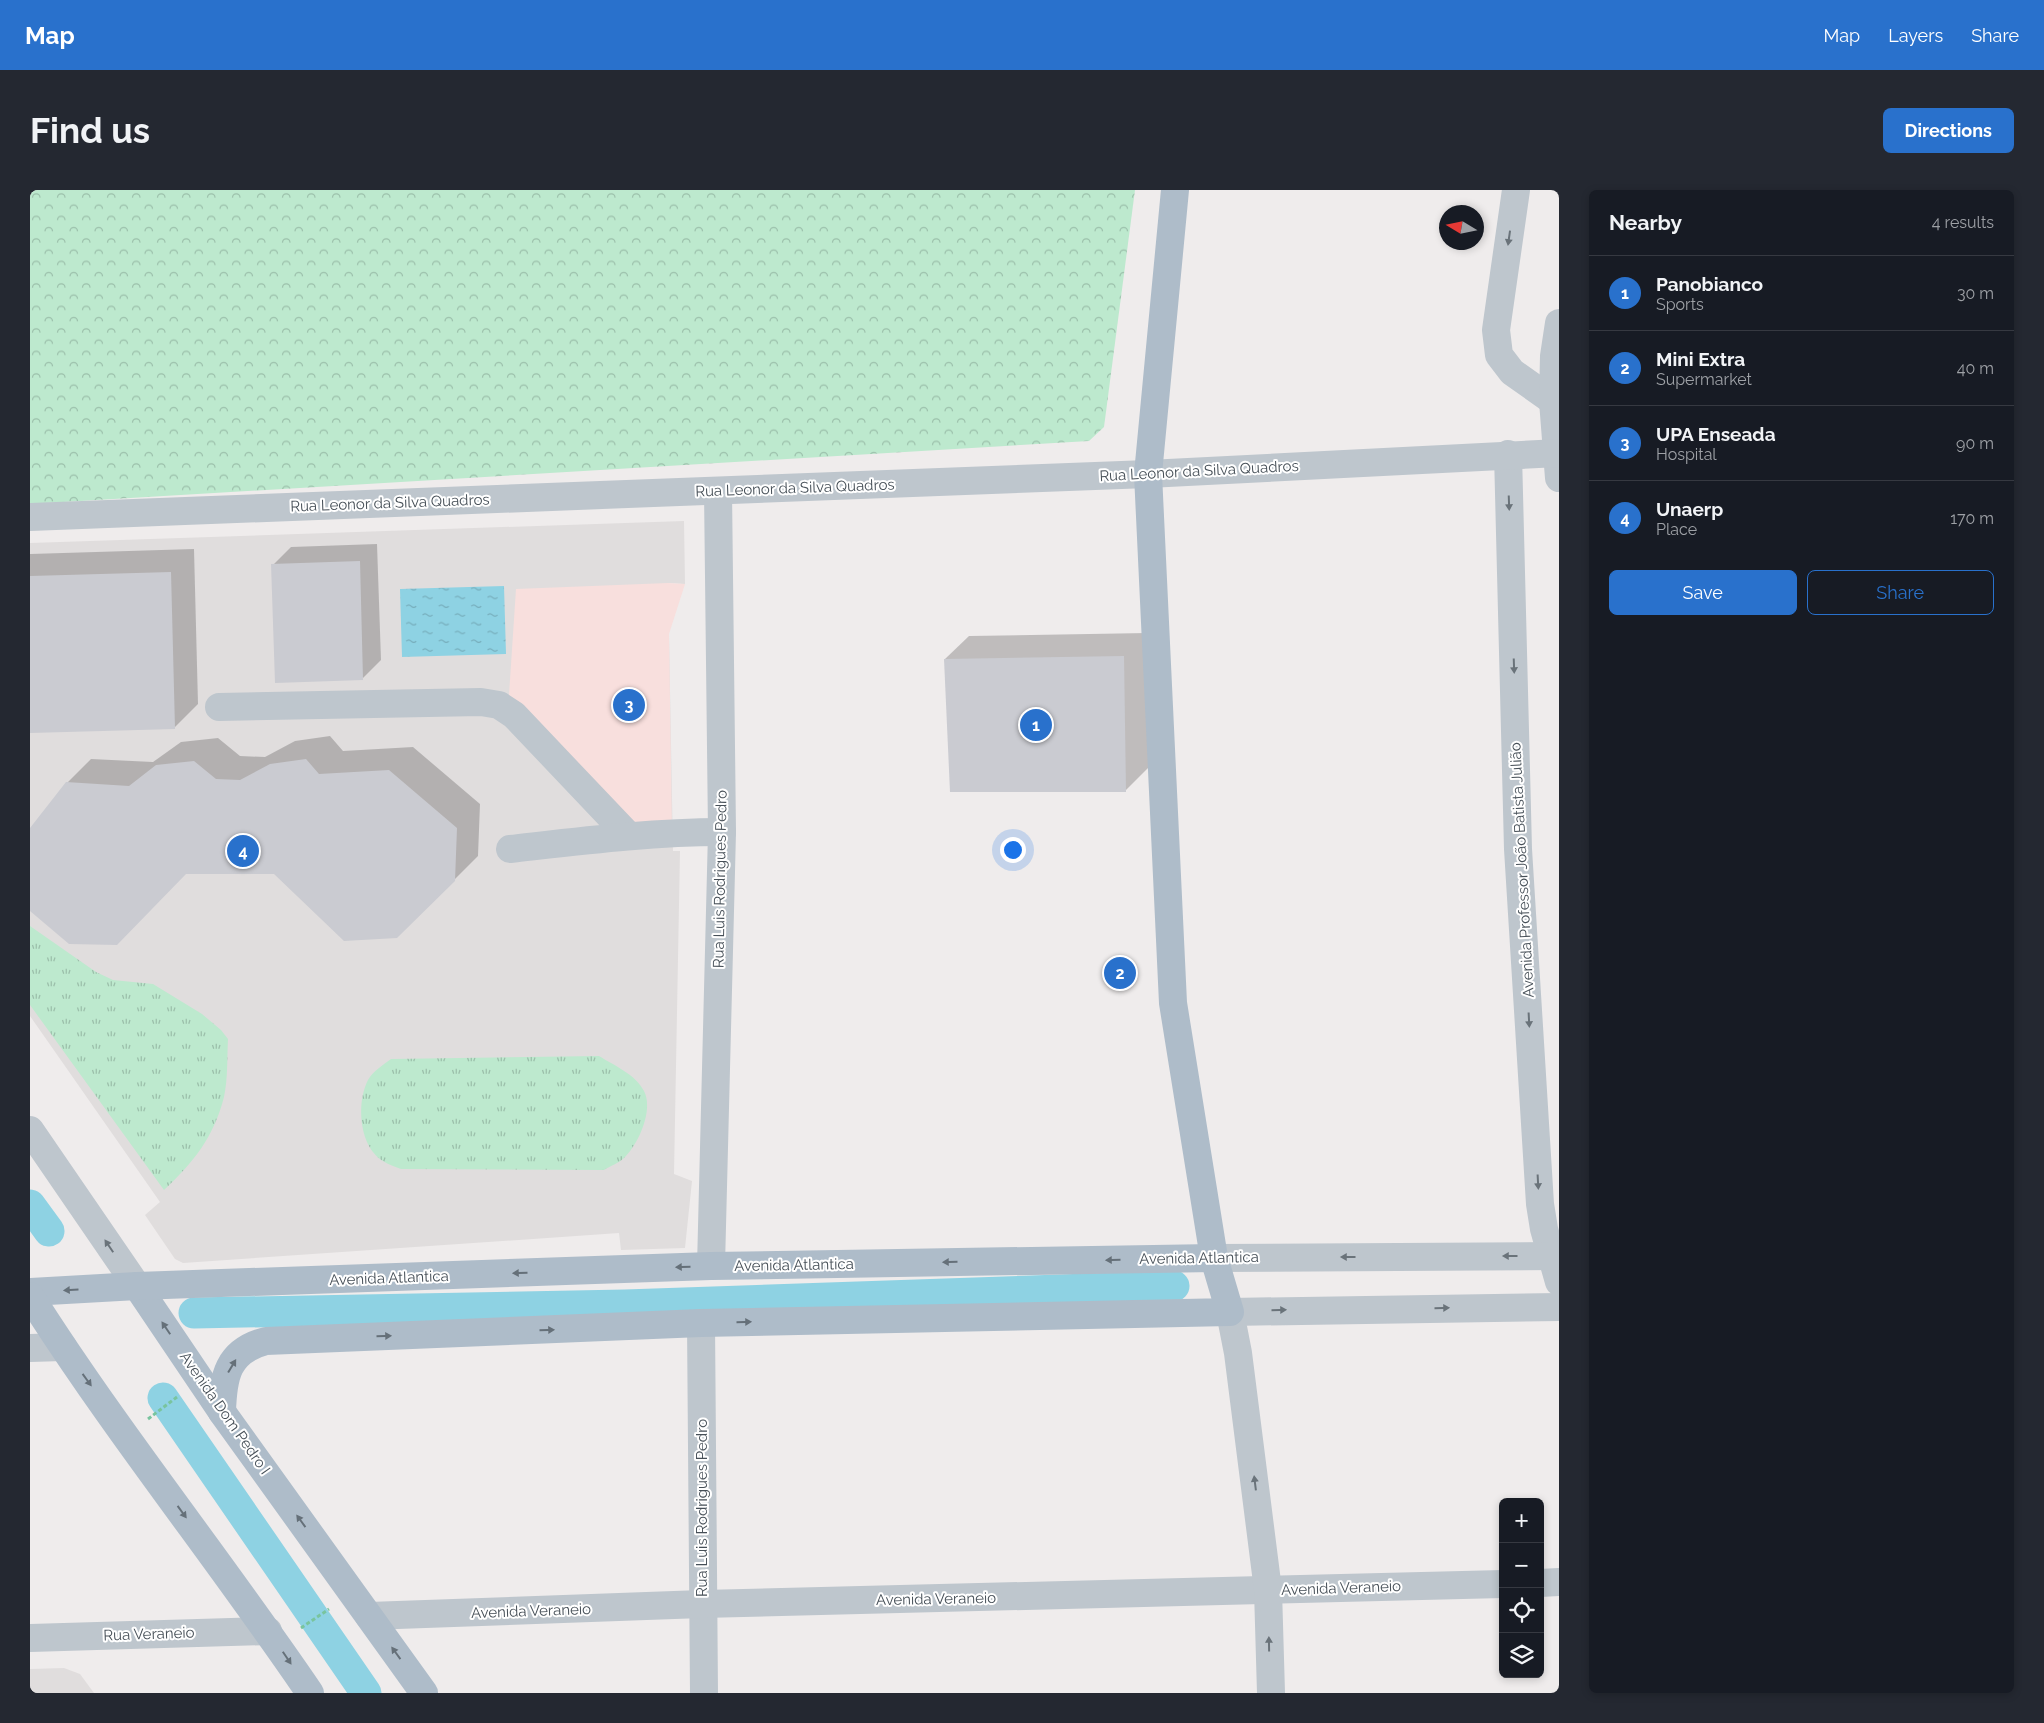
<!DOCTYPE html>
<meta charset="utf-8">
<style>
body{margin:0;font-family:Raleway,sans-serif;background:#242831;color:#f1f3f6}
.controls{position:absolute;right:15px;bottom:15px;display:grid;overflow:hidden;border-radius:8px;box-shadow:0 2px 8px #0003}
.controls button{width:45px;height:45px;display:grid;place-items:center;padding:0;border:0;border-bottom:1px solid #363941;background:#171b24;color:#f1f3f6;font:25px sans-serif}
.compass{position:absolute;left:1409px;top:15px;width:45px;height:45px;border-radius:50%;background:#171b24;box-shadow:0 2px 8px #0003;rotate:280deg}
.you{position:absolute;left:982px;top:659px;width:18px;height:18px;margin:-12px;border:4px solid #fff;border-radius:50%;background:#1a73e8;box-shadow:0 0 0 8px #1a73e833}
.badge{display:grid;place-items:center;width:32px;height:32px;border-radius:50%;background:#2971cc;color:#fff;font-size:16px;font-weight:700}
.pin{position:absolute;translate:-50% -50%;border:2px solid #fff;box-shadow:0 1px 5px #0006}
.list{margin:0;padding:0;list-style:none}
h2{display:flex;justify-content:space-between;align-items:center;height:65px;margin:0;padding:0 20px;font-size:21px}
h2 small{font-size:16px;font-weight:400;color:#9ea1a6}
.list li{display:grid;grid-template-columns:32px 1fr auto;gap:15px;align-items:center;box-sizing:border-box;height:75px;padding:0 20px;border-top:1px solid #363941}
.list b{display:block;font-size:19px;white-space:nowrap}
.list p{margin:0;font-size:16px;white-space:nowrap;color:#9ea1a6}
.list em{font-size:16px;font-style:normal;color:#9ea1a6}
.actions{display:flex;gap:10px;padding:15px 20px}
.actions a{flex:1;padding:11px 0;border:1px solid #2971cc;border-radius:8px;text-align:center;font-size:18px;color:#2971cc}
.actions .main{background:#2971cc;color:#fff}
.icon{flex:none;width:28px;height:28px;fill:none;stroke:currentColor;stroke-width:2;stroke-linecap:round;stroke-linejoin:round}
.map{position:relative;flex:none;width:1529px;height:1503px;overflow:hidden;border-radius:8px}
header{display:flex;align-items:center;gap:30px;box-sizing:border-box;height:70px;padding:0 25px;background:#2971cc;color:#fff}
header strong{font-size:24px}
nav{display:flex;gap:28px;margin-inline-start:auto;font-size:18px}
.intro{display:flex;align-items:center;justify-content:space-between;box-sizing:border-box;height:120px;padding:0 30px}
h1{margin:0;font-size:35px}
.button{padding:12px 22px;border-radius:8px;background:#2971cc;color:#fff;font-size:18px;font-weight:700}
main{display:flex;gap:30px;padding:0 30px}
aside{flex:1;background:#171b24;border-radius:8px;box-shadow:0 2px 8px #0003}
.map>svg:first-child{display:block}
.education{fill:#e0dddd}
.medical{fill:#f8dfdd}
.grass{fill:url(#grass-tufts)}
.forest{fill:url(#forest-crowns)}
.water{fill:url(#water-ripples)}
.shadow{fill:#0003}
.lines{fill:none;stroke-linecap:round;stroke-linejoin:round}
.canal{stroke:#8ed2e3;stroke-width:31}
.building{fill:#cacbd1}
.path{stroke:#79c49e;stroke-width:3;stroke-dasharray:4 2.5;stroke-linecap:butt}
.minor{stroke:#bec6cd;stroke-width:28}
.major{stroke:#aebcc9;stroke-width:28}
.oneway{fill:#6a737a}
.oneway2{fill:#657079}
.labels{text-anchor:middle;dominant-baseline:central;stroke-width:4;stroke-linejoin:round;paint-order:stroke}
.street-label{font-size:15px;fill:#464f57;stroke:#fff}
</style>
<header>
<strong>Map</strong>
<nav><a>Map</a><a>Layers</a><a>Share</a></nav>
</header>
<div class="intro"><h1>Find us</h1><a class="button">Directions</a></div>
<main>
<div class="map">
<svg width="1529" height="1503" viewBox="0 0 1529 1503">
<defs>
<pattern id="grass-tufts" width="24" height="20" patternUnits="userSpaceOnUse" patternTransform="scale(1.25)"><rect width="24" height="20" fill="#bde9ce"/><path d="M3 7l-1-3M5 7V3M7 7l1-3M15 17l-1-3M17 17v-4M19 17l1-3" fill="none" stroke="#9bbfaa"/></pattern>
<pattern id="forest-crowns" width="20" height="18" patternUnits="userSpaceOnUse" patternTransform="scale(1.25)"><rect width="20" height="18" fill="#bde9ce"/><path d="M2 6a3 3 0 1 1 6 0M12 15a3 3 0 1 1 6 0" fill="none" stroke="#9bbfaa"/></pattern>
<pattern id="water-ripples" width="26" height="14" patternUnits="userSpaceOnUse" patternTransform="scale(1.25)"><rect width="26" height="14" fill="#8ed2e3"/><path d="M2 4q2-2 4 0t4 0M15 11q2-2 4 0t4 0" fill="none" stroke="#76adbb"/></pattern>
</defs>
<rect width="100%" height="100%" fill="#efecec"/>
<g class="education">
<polygon points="654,331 655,394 638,393 643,661 650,661 644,984 662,991 655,1058 591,1060 589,1043 153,1073 145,1069 115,1025 130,1012 0,826 0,353"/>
<polygon points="34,1478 50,1484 64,1503 0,1503 0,1479"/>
</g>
<polygon class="medical" points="638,393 655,394 639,444 642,642 598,645 478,520 486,399"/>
<g class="grass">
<path d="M0,736L66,782L83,790L123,794L172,824L191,840L198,849C197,868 198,889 194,907C184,947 163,973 134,1000L0,815Z"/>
<path d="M569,866C585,876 605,884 614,901C624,920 608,955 594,968C589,973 580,976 574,980L371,979C366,977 359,975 353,971C329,957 326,913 338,890C343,881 353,875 361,869Z"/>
</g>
<polygon class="forest" points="0,0 1105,0 1074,237 1059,251 0,314"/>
<polygon class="water" points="474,396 476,464 372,467 370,399"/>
<g class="shadow">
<polygon points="347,354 351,470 333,488 243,375 261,357"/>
<polygon points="164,359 168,514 144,538 0,542 0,364"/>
<polygon points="1117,443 1120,576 1096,600 915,469 939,446"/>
<polygon points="300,546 313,561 383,557 450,614 448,666 424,690 244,682 156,683 0,720 0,640 37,593 61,569 123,572 151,552 188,548 210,566 235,567 265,551"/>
</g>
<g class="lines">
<g class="canal">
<polyline points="0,1015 19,1041"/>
<polyline points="164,1123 595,1115 1144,1096"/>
<polyline points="133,1208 336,1503"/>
</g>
</g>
<g class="building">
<polygon points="330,371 333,490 245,493 241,374"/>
<polygon points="141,382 145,539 0,543 0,386"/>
<polygon points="1094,466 1096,602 920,602 914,469"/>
<polygon points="276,569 289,584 359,580 427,638 425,691 367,748 314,751 244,684 156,684 87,755 39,754 0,721 0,638 36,592 99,596 126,575 164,571 186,589 210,590 240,574"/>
</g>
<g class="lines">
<g class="path">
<polyline points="118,1229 147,1207"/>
<polyline points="271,1438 299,1419"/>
</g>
<g class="minor">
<polyline points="1486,0 1466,140 1469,165 1482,182 1523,211"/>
<polyline points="1529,133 1524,166 1523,211 1529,288"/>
<polyline points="1478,264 1488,659 1510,1014 1514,1039 1529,1092"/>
<polyline points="0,327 1118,284 1529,263"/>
<polyline points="189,517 451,512 469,515 484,525 598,645"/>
<path d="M480,659C551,651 621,642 692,642"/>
<polyline points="0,940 107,1096"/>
<polyline points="1184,1068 1529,1066"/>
<polyline points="681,1076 692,642 688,301"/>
<polyline points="671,1133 674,1503"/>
<polyline points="0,1158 33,1157"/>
<polyline points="1510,1393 1529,1392"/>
<polyline points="339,1426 672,1414 1473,1394"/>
<polyline points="0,1448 238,1441"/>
<polyline points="1241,1503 1238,1400 1208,1163 1200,1122 1529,1117"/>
</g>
<g class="major">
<polyline points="107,1096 192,1222 394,1503"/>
<polyline points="0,1102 107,1096 681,1076 1184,1068"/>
<path d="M0,1106C87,1243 189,1369 280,1503"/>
<path d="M192,1222C193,1187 197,1161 236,1151L671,1133L1200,1122L1184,1068L1143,813L1118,284L1145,0"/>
</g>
</g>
<defs><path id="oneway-solid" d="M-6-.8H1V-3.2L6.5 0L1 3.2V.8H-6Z" transform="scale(1.25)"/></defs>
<g class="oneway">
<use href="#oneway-solid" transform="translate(1479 48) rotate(98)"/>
<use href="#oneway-solid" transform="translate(1479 313) rotate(88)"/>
<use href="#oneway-solid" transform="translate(1484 476) rotate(88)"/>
<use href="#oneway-solid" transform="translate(1499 830) rotate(87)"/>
<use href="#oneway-solid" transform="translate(1508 992) rotate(87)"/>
<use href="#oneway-solid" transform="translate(79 1056) rotate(-124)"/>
<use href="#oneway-solid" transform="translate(1480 1066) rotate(180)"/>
<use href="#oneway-solid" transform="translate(1318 1067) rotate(180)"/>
<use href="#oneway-solid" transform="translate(1412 1118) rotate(-1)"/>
<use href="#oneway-solid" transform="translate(1249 1120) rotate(-1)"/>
<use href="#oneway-solid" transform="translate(1225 1293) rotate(-97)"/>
<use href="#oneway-solid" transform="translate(1239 1454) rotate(-91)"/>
</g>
<g class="oneway2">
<use href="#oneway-solid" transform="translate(1083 1070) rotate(179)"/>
<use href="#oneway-solid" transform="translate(920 1072) rotate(179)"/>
<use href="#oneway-solid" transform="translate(653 1077) rotate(178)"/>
<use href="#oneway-solid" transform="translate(490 1083) rotate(178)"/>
<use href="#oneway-solid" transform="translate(41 1100) rotate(177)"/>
<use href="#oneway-solid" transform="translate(714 1132) rotate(-1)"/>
<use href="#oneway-solid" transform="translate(136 1138) rotate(-124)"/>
<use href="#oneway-solid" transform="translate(517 1140) rotate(-2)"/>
<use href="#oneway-solid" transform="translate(354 1146) rotate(-2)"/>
<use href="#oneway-solid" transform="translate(202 1176) rotate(-59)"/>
<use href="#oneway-solid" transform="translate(57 1190) rotate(54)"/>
<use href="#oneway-solid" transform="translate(152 1322) rotate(54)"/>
<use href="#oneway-solid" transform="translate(271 1331) rotate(-126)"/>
<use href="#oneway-solid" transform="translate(366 1463) rotate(-126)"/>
<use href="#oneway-solid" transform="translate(257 1468) rotate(56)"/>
</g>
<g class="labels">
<g class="street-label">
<text transform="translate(1169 281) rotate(-3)">Rua Leonor da Silva Quadros</text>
<text transform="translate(765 298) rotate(-2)">Rua Leonor da Silva Quadros</text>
<text transform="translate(360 313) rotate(-2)">Rua Leonor da Silva Quadros</text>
<text transform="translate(1492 680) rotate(-93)">Avenida Professor João Batista Julião</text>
<text transform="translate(690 689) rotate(-89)">Rua Luis Rodrigues Pedro</text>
<text transform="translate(1169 1068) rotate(-1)">Avenida Atlantica</text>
<text transform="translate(764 1075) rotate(-1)">Avenida Atlantica</text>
<text transform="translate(359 1088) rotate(-2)">Avenida Atlantica</text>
<text transform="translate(195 1223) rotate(55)">Avenida Dom Pedro I</text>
<text transform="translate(672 1318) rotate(-90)">Rua Luis Rodrigues Pedro</text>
<text transform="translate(1311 1398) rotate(-2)">Avenida Veraneio</text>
<text transform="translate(906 1409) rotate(-1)">Avenida Veraneio</text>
<text transform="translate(501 1421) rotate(-2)">Avenida Veraneio</text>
<text transform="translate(119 1444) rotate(-2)">Rua Veraneio</text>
</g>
</g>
</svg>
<div class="controls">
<button>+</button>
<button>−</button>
<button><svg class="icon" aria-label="locate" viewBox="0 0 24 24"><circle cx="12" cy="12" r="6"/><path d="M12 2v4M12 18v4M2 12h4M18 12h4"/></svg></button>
<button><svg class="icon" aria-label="layers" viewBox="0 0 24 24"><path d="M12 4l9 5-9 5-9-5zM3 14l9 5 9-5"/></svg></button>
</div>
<svg class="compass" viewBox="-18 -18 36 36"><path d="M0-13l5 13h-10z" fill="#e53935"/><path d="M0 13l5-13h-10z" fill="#9ea1a6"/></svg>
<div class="you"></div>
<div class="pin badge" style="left:1006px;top:535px">1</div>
<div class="pin badge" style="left:1090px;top:783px">2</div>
<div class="pin badge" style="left:599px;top:515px">3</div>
<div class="pin badge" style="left:213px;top:661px">4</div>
</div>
<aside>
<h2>Nearby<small>4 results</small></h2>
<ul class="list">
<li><span class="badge">1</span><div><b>Panobianco</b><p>Sports</p></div><em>30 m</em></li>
<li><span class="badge">2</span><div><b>Mini Extra</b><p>Supermarket</p></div><em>40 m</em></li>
<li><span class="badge">3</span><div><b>UPA Enseada</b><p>Hospital</p></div><em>90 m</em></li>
<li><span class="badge">4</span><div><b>Unaerp</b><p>Place</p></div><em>170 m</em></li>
</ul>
<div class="actions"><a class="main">Save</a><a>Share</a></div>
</aside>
</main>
